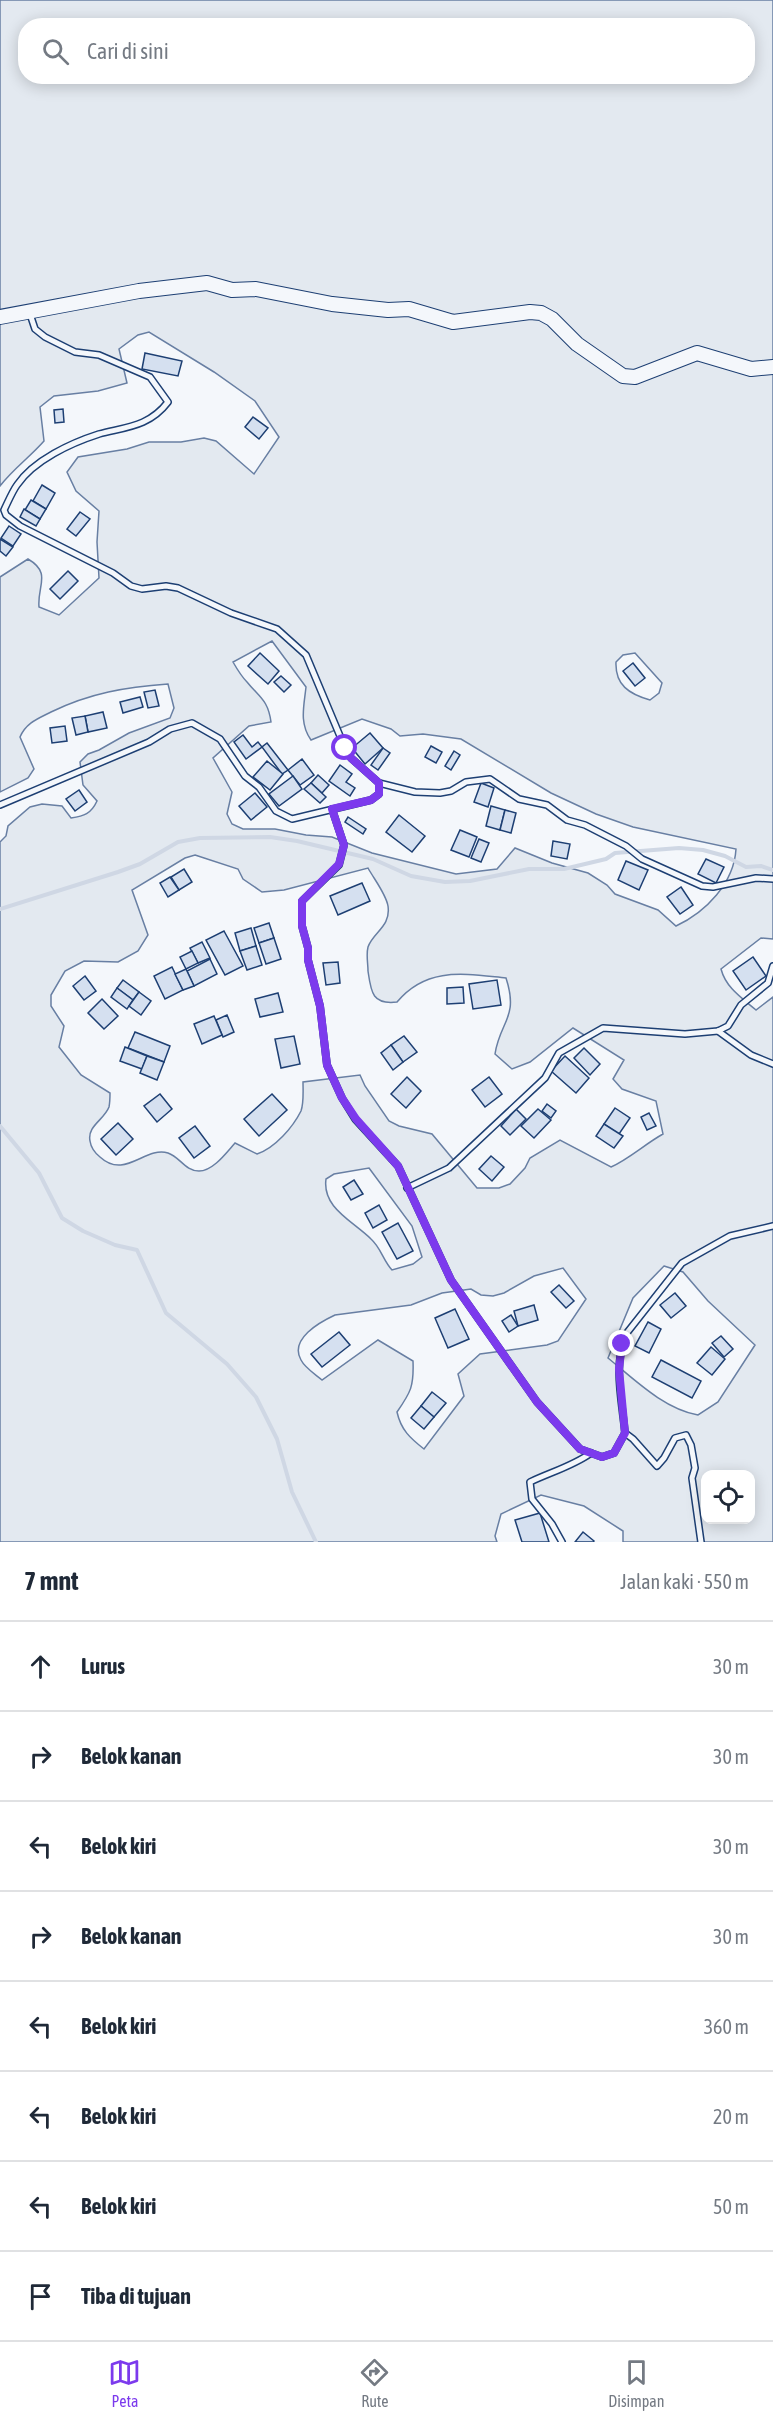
<!DOCTYPE html>
<html lang="id">
<meta charset="utf-8">
<style>
body{margin:0;font-family:"Asap Condensed",sans-serif;background:#f2f2f3;color:#1f2937}
.controls{position:absolute;right:18px;bottom:18px;display:grid;overflow:hidden;border-radius:12px;box-shadow:0 3px 15px #0003}
.controls button{width:54px;height:54px;display:grid;place-items:center;padding:0;border:0;border-bottom:2px solid #e0e1e3;background:#fff;color:#1f2937;font:30px sans-serif}
.stop{position:absolute;width:18px;height:18px;margin:-14px;border:4px solid #7c3aed;border-radius:50%;background:#fff}
.stop.end{background:#7c3aed;border-color:#fff;box-shadow:0 2px 6px #0008}
.list{margin:0;padding:0;list-style:none}
h2{display:flex;justify-content:space-between;align-items:center;height:78px;margin:0;padding:0 24px;font-size:26px}
h2 small{font-size:20px;font-weight:400;color:#747a83}
.list li{display:grid;grid-template-columns:39px 1fr auto;gap:18px;align-items:center;box-sizing:border-box;height:90px;padding:0 24px;border-top:2px solid #e0e1e3}
.list b{display:block;font-size:22px;white-space:nowrap}
.list em{font-size:20px;font-style:normal;color:#747a83}
.icon{flex:none;width:33px;height:33px;fill:none;stroke:currentColor;stroke-width:2;stroke-linecap:round;stroke-linejoin:round}
.map{position:relative;flex:none;width:773px;height:1542px;overflow:hidden}
.search{position:absolute;background:#fff;box-shadow:0 3px 15px #0003;left:18px;right:18px;top:18px;height:66px;display:flex;align-items:center;gap:15px;box-sizing:border-box;padding:0 21px;border-radius:24px;color:#747a83;font-size:22px}
.sheet{height:798px;background:#fff}
nav{display:flex;justify-content:space-around;align-items:center;box-sizing:border-box;height:84px;border-top:2px solid #e0e1e3;background:#fff;font-size:16px;color:#747a83}
nav a{display:grid;justify-items:center;gap:3px}
nav .on{color:#7c3aed}
.map>svg:first-child{display:block}
.green{fill:#e3e9f0;stroke:#687fa3;stroke-width:1.5;fill-rule:evenodd}
.lines{fill:none;stroke-linecap:round;stroke-linejoin:round}
.stream{stroke:#cfd7e4;stroke-width:4}
.building{fill:#d5e0f0;stroke:#1d3f73;stroke-width:1.5}
.service-casing{stroke:#1d3f73;stroke-width:8}
.tertiary-casing{stroke:#1d3f73;stroke-width:16}
.service{stroke:#f4f7fb;stroke-width:5}
.tertiary{stroke:#f4f7fb;stroke-width:14}
.route{stroke:#7c3aed;stroke-width:8}
</style>
<div class="map">
<svg width="773" height="1542" viewBox="0 0 773 1542">
<rect width="100%" height="100%" fill="#f4f7fb"/>
<path class="green" d="M0,0H773V939L761,938L721,969C726,988 742,998 756,1010L773,997V1542H623V1531L584,1506L541,1495L501,1514L495,1536L497,1542H0V842L6,836L8,826L30,807L42,804L62,806L71,818C84,816 91,814 97,801L83,785L80,762L88,754L99,750L129,733L170,718L174,708L168,684C126,687 90,693 51,712C37,719 26,723 20,737L34,769L28,778L0,792V577L28,559C52,573 37,586 39,607L59,615L99,578L97,542L99,511L76,491L67,472L78,457L127,449L149,442H181L204,438L216,441L254,474L279,437L255,401L214,372L149,332L138,335L119,349L127,383L98,391L54,396L40,407L44,441C30,457 13,469 0,486ZM26,26H748V76H26ZM272,641L306,687C304,706 299,723 311,740L362,719L391,729L400,736L423,734L461,739L551,793L596,814L633,827L736,849C734,883 706,912 676,926L658,910L615,894L607,885L588,873L552,863L515,848L497,869L456,874L372,853L332,837L306,835L275,829H243L232,824L227,814L232,792L213,758L249,726L271,722C268,700 260,698 247,682C241,676 237,669 233,662ZM635,653L662,683L659,693L650,700C629,694 615,685 616,662L623,655ZM195,855L238,869L243,879L262,892L284,890L368,868C374,879 386,894 388,906C391,927 373,932 368,947C366,955 368,963 368,971C371,992 372,1005 397,1002C427,966 465,974 506,978C519,1018 500,1021 495,1054L512,1069L530,1062L573,1028L624,1060L613,1079L622,1089L656,1101L663,1134C645,1144 629,1159 611,1167L560,1140L530,1158L525,1168L510,1184L499,1188H477L432,1134L399,1126L389,1121L365,1086L360,1075L303,1082C303,1090 304,1103 301,1111C293,1127 275,1148 257,1154L235,1143C226,1153 213,1171 199,1171C185,1171 180,1157 168,1153C145,1146 125,1180 100,1157C95,1153 91,1148 90,1141C87,1126 104,1120 109,1107C110,1102 110,1097 110,1093L81,1075L59,1047L64,1026L51,1006V995L65,971L84,961L118,962L138,951L148,935L132,890L185,858ZM369,1168L412,1226L422,1257L413,1264L392,1270C383,1260 381,1248 371,1239C353,1221 322,1208 326,1179L334,1174ZM664,1266L683,1272L708,1301L755,1345L718,1402L698,1415C664,1409 635,1380 608,1358L633,1298ZM563,1268L586,1299L558,1341L547,1345L480,1354L458,1374L464,1396L424,1449C410,1438 401,1430 397,1412C411,1392 414,1386 413,1361L378,1340L322,1380C315,1374 305,1368 301,1360C289,1339 320,1322 335,1315L411,1305L442,1293L471,1289L481,1295L493,1296L504,1293L534,1276ZM706,1474H750V1520H706Z"/>
<g class="lines">
<g class="stream">
<polyline points="0,909 118,872 140,864 178,842 200,838 270,837 297,841 373,859 411,876 445,882 470,881 529,869 564,869 606,859 615,853 679,848 703,850 725,856 746,867 761,866 773,870"/>
<polyline points="0,1126 39,1173 62,1218 83,1231 115,1245 137,1250 166,1313 227,1364 256,1397 277,1439 292,1492 316,1542"/>
</g>
</g>
<g class="building">
<polygon points="145,353 182,361 178,376 142,369"/>
<polygon points="63,409 64,422 55,423 54,410"/>
<polygon points="253,417 268,428 259,439 245,427"/>
<polygon points="42,485 55,493 46,509 33,501"/>
<polygon points="31,500 46,509 40,519 25,510"/>
<polygon points="24,509 40,519 36,526 20,517"/>
<polygon points="80,512 90,519 76,536 67,529"/>
<polygon points="9,526 21,534 13,546 1,538"/>
<polygon points="0,539 13,547 6,556 0,551"/>
<polygon points="68,571 78,581 60,599 50,589"/>
<polygon points="260,653 279,671 268,684 248,666"/>
<polygon points="633,663 645,678 635,686 623,671"/>
<polygon points="281,676 291,685 284,692 274,682"/>
<polygon points="155,690 159,706 148,708 144,692"/>
<polygon points="140,697 143,707 123,713 120,702"/>
<polygon points="103,712 107,728 88,732 85,716"/>
<polygon points="85,716 88,732 76,735 72,718"/>
<polygon points="65,726 67,741 52,743 50,728"/>
<polygon points="370,733 383,748 365,764 352,748"/>
<polygon points="243,735 252,747 258,742 262,747 246,759 234,742"/>
<polygon points="267,743 288,770 282,774 262,747"/>
<polygon points="431,746 442,752 436,763 425,757"/>
<polygon points="383,748 390,753 378,770 371,765"/>
<polygon points="454,751 460,755 451,770 445,766"/>
<polygon points="302,759 314,775 300,785 288,770"/>
<polygon points="267,761 283,774 270,790 253,777"/>
<polygon points="340,765 352,774 346,782 355,788 350,796 329,781"/>
<polygon points="318,775 329,785 322,793 311,783"/>
<polygon points="293,776 302,789 279,806 269,794"/>
<polygon points="311,783 326,797 320,803 304,789"/>
<polygon points="481,783 494,788 488,807 474,802"/>
<polygon points="79,790 87,802 75,811 66,799"/>
<polygon points="255,793 267,807 251,820 239,806"/>
<polygon points="491,806 505,810 500,830 486,826"/>
<polygon points="505,810 516,813 511,833 500,830"/>
<polygon points="399,815 425,836 412,852 386,832"/>
<polygon points="348,817 366,829 363,834 345,822"/>
<polygon points="460,830 477,837 469,857 451,850"/>
<polygon points="479,839 489,843 481,862 471,858"/>
<polygon points="553,841 570,844 567,859 551,856"/>
<polygon points="706,859 724,867 716,883 698,874"/>
<polygon points="626,861 648,870 639,890 618,880"/>
<polygon points="184,869 192,882 179,890 171,877"/>
<polygon points="170,877 179,890 168,897 160,883"/>
<polygon points="362,883 370,901 338,915 330,896"/>
<polygon points="681,887 693,905 680,914 667,897"/>
<polygon points="269,923 274,938 259,943 254,928"/>
<polygon points="251,928 256,946 240,951 235,933"/>
<polygon points="224,931 243,966 225,975 206,940"/>
<polygon points="274,938 281,959 266,964 259,943"/>
<polygon points="202,942 210,958 198,963 190,948"/>
<polygon points="256,946 262,965 247,970 240,951"/>
<polygon points="192,951 198,963 186,969 180,957"/>
<polygon points="753,957 766,976 746,990 733,971"/>
<polygon points="210,959 217,974 194,986 187,971"/>
<polygon points="338,962 340,983 326,985 323,963"/>
<polygon points="172,967 183,990 165,999 154,976"/>
<polygon points="186,969 194,986 183,990 175,974"/>
<polygon points="85,976 96,991 84,1000 73,986"/>
<polygon points="123,980 139,992 133,1000 117,988"/>
<polygon points="497,980 501,1005 473,1009 469,984"/>
<polygon points="463,987 464,1003 447,1004 447,988"/>
<polygon points="117,988 133,1000 127,1009 111,997"/>
<polygon points="139,992 151,1001 141,1015 129,1006"/>
<polygon points="278,993 283,1012 260,1017 255,999"/>
<polygon points="102,999 118,1016 104,1029 88,1013"/>
<polygon points="227,1015 234,1032 223,1037 216,1020"/>
<polygon points="214,1016 222,1035 202,1044 194,1024"/>
<polygon points="135,1032 170,1046 164,1062 128,1048"/>
<polygon points="294,1036 300,1064 281,1068 275,1039"/>
<polygon points="404,1036 417,1052 403,1062 391,1045"/>
<polygon points="391,1045 403,1062 393,1070 381,1053"/>
<polygon points="125,1047 147,1056 142,1069 120,1061"/>
<polygon points="584,1048 600,1064 590,1075 574,1058"/>
<polygon points="147,1056 164,1062 157,1080 140,1073"/>
<polygon points="565,1056 589,1078 576,1093 551,1071"/>
<polygon points="407,1077 421,1091 406,1108 391,1094"/>
<polygon points="489,1077 502,1094 485,1107 472,1090"/>
<polygon points="160,1094 172,1109 157,1122 144,1106"/>
<polygon points="272,1094 287,1110 259,1136 244,1119"/>
<polygon points="547,1104 556,1111 551,1118 542,1111"/>
<polygon points="615,1108 630,1118 619,1134 604,1124"/>
<polygon points="516,1109 526,1119 510,1135 501,1126"/>
<polygon points="538,1109 551,1120 534,1138 521,1126"/>
<polygon points="649,1113 656,1126 647,1130 641,1117"/>
<polygon points="118,1123 133,1139 116,1155 101,1139"/>
<polygon points="604,1124 623,1136 614,1148 596,1136"/>
<polygon points="195,1126 210,1146 194,1158 179,1138"/>
<polygon points="491,1156 504,1167 492,1181 479,1169"/>
<polygon points="354,1180 363,1194 351,1200 343,1187"/>
<polygon points="379,1205 387,1220 373,1228 365,1213"/>
<polygon points="398,1223 413,1251 397,1259 382,1232"/>
<polygon points="559,1285 574,1301 566,1308 551,1292"/>
<polygon points="675,1293 686,1306 671,1318 660,1305"/>
<polygon points="534,1305 538,1320 518,1326 514,1311"/>
<polygon points="455,1309 469,1339 448,1348 435,1318"/>
<polygon points="511,1315 518,1326 509,1332 502,1321"/>
<polygon points="648,1322 661,1329 649,1353 635,1346"/>
<polygon points="339,1332 350,1345 322,1367 311,1354"/>
<polygon points="721,1336 733,1349 724,1357 712,1343"/>
<polygon points="711,1347 725,1359 712,1375 697,1363"/>
<polygon points="661,1360 701,1381 692,1398 652,1377"/>
<polygon points="432,1392 446,1403 434,1417 421,1406"/>
<polygon points="421,1406 434,1417 424,1429 411,1418"/>
<polygon points="540,1513 549,1542 522,1542 515,1520"/>
<polygon points="583,1532 594,1541 593,1542 575,1542"/>
</g>
<g class="lines">
<g class="service-casing">
<g id="service">
<polyline points="379,783 415,792 440,793 451,791 466,782 490,779 519,799 547,805 567,820 585,825 626,846 642,859 702,886 713,887 756,878 773,879"/>
<path d="M0,805L149,742L170,729L192,723L220,739L245,776L259,787L276,811L292,819L371,800L379,794V783L351,758L345,748L306,655L277,629L231,613L178,588L166,586L142,589L131,586L113,573L20,526L6,515L4,510C8,502 12,492 17,485C34,460 71,443 99,434C125,427 149,427 168,402L150,377L99,355L75,352L45,337L35,329L30,314"/>
<polyline points="332,809 344,845 339,865 302,901 302,926 308,948 308,960 320,1006 327,1065 342,1098 355,1119 398,1166 451,1280 537,1402 580,1449 602,1457 614,1453 625,1433 633,1439 657,1466 664,1458 675,1438 686,1435 691,1445 695,1468 692,1478 701,1542"/>
<polyline points="718,1031 751,1055 773,1064"/>
<polyline points="407,1188 449,1168 545,1078 559,1053 603,1028 685,1034 718,1031 728,1026 741,1005 768,983 773,966"/>
<path d="M625,1433C622,1401 613,1365 626,1334L682,1263L730,1236L773,1226"/>
<path d="M562,1542L552,1524L532,1499L530,1482C551,1472 573,1466 591,1453"/>
</g>
</g>
<g class="tertiary-casing">
<polyline id="tertiary" points="0,317 139,291 207,283 232,290 256,289 332,304 388,310 409,309 453,322 530,312 541,313 552,319 577,344 623,376 635,377 697,353 751,369 773,367"/>
</g>
<use href="#service" class="service"/>
<use href="#tertiary" class="tertiary"/>
</g>
<g class="lines">
<polyline class="route" points="345,748 351,758 379,783 379,794 371,800 332,809 344,845 339,864 302,901 302,926 308,948 308,960 320,1006 327,1065 342,1098 356,1119 398,1166 451,1280 537,1402 580,1449 602,1457 614,1453 625,1433 619,1369 622,1344"/>
</g>
</svg>
<div class="controls">
<button><svg class="icon" aria-label="locate" viewBox="0 0 24 24"><circle cx="12" cy="12" r="6"/><path d="M12 2v4M12 18v4M2 12h4M18 12h4"/></svg></button>
</div>
<div class="stop" style="left:345px;top:748px"></div>
<div class="stop end" style="left:622px;top:1344px"></div>
<div class="search"><svg class="icon" aria-label="search" viewBox="0 0 24 24"><circle cx="10" cy="10" r="6"/><path d="M15 15l6 6"/></svg>Cari di sini</div>
</div>
<section class="sheet">
<h2>7 mnt<small>Jalan kaki · 550 m</small></h2>
<ul class="list">
<li><svg class="icon" aria-label="ahead" viewBox="0 0 24 24"><path d="M12 20V5M6 11l6-6 6 6"/></svg><div><b>Lurus</b></div><em>30 m</em></li>
<li><svg class="icon" aria-label="right" viewBox="0 0 24 24"><path d="M7 20v-9h11M14 6l5 5-5 5"/></svg><div><b>Belok kanan</b></div><em>30 m</em></li>
<li><svg class="icon" aria-label="left" viewBox="0 0 24 24"><path d="M17 20v-9H6M10 6l-5 5 5 5"/></svg><div><b>Belok kiri</b></div><em>30 m</em></li>
<li><svg class="icon" aria-label="right" viewBox="0 0 24 24"><path d="M7 20v-9h11M14 6l5 5-5 5"/></svg><div><b>Belok kanan</b></div><em>30 m</em></li>
<li><svg class="icon" aria-label="left" viewBox="0 0 24 24"><path d="M17 20v-9H6M10 6l-5 5 5 5"/></svg><div><b>Belok kiri</b></div><em>360 m</em></li>
<li><svg class="icon" aria-label="left" viewBox="0 0 24 24"><path d="M17 20v-9H6M10 6l-5 5 5 5"/></svg><div><b>Belok kiri</b></div><em>20 m</em></li>
<li><svg class="icon" aria-label="left" viewBox="0 0 24 24"><path d="M17 20v-9H6M10 6l-5 5 5 5"/></svg><div><b>Belok kiri</b></div><em>50 m</em></li>
<li><svg class="icon" aria-label="arrive" viewBox="0 0 24 24"><path d="M6 21V4h12l-3 4 3 4H6"/></svg><div><b>Tiba di tujuan</b></div></li>
</ul>
</section>
<nav>
<a class="on"><svg class="icon" aria-label="map" viewBox="0 0 24 24"><path d="M3 6l6-2 6 2 6-2v14l-6 2-6-2-6 2zM9 4v14M15 6v14"/></svg>Peta</a>
<a><svg class="icon" aria-label="directions" viewBox="0 0 24 24"><path d="M12 3l9 9-9 9-9-9zM9 14v-3h6M13 9l2 2-2 2"/></svg>Rute</a>
<a><svg class="icon" aria-label="saved" viewBox="0 0 24 24"><path d="M7 4h10v16l-5-4-5 4z"/></svg>Disimpan</a>
</nav>
